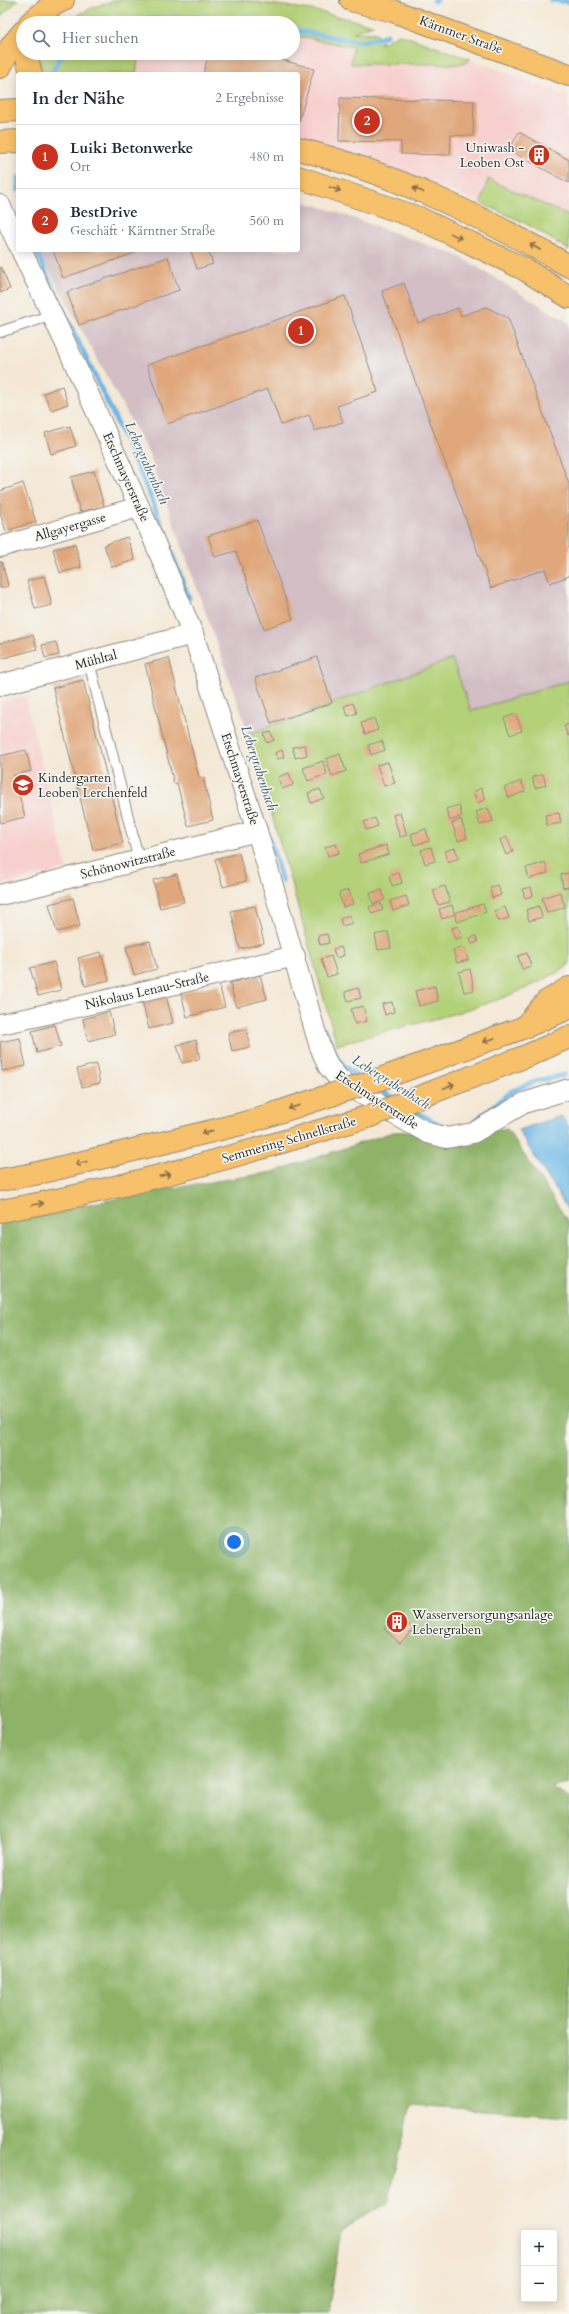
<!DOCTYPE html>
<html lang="de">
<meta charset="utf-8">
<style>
body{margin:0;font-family:Cardo,serif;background:#f6f6f7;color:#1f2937}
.controls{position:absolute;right:12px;bottom:12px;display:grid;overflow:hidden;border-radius:4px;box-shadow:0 2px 10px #0003}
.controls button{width:36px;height:36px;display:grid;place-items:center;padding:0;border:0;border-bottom:1px solid #e0e1e3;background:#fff;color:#1f2937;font:20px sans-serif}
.you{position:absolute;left:234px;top:1542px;width:14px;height:14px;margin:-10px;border:3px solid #fff;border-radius:50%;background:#1a73e8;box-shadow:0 0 0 6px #1a73e833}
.badge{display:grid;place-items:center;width:26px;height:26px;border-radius:50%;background:#c8321e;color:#fff;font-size:13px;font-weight:700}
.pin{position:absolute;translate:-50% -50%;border:2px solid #fff;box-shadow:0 1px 4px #0006}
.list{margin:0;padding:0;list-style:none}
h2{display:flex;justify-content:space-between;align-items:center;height:52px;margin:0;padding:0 16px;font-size:17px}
h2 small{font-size:13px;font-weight:400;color:#747a83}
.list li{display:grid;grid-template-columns:26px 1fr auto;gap:12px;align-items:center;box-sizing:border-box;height:64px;padding:0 16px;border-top:1px solid #e0e1e3}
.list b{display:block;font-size:15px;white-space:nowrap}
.list p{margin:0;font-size:13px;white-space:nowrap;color:#747a83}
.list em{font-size:13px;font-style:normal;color:#747a83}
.icon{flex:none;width:22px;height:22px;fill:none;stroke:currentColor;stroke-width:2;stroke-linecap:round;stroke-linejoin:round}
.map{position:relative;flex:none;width:569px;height:2314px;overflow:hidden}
.search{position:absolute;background:#fff;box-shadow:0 2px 10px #0003;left:16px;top:16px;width:284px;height:44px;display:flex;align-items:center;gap:10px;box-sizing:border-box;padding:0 14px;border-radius:22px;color:#747a83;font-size:15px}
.panel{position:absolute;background:#fff;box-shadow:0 2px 10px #0003;left:16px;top:72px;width:284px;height:180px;border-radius:4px}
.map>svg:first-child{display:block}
.built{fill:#f7d0ce}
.industrial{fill:#d2bec4}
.green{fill:#b3d178;stroke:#6f7e52}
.forest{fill:#8eb368;stroke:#5c6f4a}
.water{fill:#6cb7e5;stroke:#4c7188}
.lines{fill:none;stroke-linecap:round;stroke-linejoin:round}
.stream{stroke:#6cb7e5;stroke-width:5}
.building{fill:#e0a77c}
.service-casing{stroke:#908a80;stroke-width:12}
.minor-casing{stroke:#908a80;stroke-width:22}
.primary-casing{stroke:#908a80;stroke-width:24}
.motorway-casing{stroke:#908a80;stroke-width:24}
.service{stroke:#fff;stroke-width:10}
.minor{stroke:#fff;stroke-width:20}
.primary{stroke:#f7c06b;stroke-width:22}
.motorway{stroke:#f7c06b;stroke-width:22}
.motorway-bridge-casing{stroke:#908a80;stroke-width:24;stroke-linecap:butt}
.motorway-bridge{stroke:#f7c06b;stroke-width:22}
.oneway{stroke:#876e48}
.labels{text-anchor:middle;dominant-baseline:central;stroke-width:3;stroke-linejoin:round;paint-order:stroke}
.street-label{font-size:13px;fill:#2b2b2b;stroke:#f6f6f2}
.poi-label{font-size:13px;fill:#2b2b2b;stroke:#f6f6f2;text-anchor:start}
.water-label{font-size:14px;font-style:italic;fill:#425c6c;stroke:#f6f6f2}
</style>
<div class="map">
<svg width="569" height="2314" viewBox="0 0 569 2314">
<rect width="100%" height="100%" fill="#f6f6f2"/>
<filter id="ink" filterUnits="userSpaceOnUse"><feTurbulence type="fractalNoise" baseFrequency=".025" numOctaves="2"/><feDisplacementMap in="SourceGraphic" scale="8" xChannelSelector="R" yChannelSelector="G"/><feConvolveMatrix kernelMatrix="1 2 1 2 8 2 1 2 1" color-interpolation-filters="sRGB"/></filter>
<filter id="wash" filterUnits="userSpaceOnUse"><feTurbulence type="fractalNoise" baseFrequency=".012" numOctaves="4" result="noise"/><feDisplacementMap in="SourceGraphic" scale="16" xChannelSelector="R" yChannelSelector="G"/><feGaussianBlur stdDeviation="0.9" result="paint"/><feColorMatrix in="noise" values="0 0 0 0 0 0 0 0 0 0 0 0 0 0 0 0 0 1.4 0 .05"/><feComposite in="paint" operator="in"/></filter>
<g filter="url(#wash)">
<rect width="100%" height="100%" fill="#f4e8d5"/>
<g class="built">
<polygon points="293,35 353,47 352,64 457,64 468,62 470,59 569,97 569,216 488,179 481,203 346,151 298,138 298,74 136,74 139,53 293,53"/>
<polygon points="25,696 67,869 0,885 0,702"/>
</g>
<polygon class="industrial" points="298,201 319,206 459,256 569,323 569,681 471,711 451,659 249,734 149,454 38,250 298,250"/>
<g class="green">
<polygon points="0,0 18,0 0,17"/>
<polygon points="117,0 242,0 312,10 373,25 353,32 377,33 382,41 380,44 399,34 470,59 468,62 457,64 351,64 353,47 293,35 293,23 63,23 94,7"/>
<polygon points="41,53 139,53 136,74 45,74 39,62"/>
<polygon points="488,179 569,216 569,250 523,222 481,203"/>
<path d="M452,659L471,711L569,681V965C500,1010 415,1021 337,1045L249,734Z"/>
</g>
<polygon class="forest" points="507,1129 569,1223 569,1784 552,1787 569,1799 569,2116 411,2105 388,2202 341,2231 328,2314 0,2314 0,1221 167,1189 273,1172 393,1132"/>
<polygon class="water" points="561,1116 569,1127 569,1212 518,1130"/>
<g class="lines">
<g class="stream">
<polyline points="551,0 569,2"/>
<polyline points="434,1 437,0"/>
<path d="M115,23C158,16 202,16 246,23"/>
<polyline points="293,30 362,42 387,35"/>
<polyline points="51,74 63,53"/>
<polyline points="18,178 18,190"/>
<path d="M36,250C72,334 116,414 151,498C164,531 176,565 189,598"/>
<polyline points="269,837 282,881"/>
<path d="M324,1029C335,1053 337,1064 361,1079"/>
<polyline points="375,1087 395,1099"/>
<polyline points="409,1108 444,1127"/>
<polyline points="476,1120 512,1091 536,1081 564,1075"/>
</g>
</g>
<g id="blocks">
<g class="building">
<polygon points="209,53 258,53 314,69 299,121 298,74 203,74"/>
<polygon points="340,98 474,101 473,136 451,135 450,155 401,154 401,142 339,141"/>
<polygon points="519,132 569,160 569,183 509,150"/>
<polygon points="53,250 134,250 135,253 63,278"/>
<polygon points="194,250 208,250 213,264 197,269 191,251"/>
<polygon points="168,257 179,290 79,325 67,292"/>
<polygon points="1,267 10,289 0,293 0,268"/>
<polygon points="404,283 418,323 458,308 461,316 486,307 508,318 569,484 569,576 550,583 545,569 491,588 382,291"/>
<polygon points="345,296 378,392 337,406 343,422 315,431 309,415 281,425 268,389 167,424 147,365"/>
<polygon points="62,386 68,404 51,410 44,393"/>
<polygon points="70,426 76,446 51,454 45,433"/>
<polygon points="94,471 104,506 80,512 71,477"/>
<polygon points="23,483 36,522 6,531 0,513 0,491"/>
<polygon points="257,520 293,619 264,629 236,551 215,557 208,536"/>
<polygon points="127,537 135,560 112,567 104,545"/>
<polygon points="75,544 81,567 60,573 53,549"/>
<polygon points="0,562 2,562 8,586 0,588"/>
<polygon points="44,576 52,605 35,609 27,581"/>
<polygon points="33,635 37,649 0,659 0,643"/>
<polygon points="56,642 59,655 45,658 42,645"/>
<polygon points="317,657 332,703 271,723 255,678"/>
<polygon points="169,658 199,778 203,777 213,820 188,826 177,783 174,784 145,664"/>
<polygon points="83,680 123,843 93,850 53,688"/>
<polygon points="353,703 357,713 348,716 344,706"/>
<polygon points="516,714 522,731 510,735 504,718"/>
<polygon points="374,718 378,730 365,734 361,723"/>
<polygon points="569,724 569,736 568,736 564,726"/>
<polygon points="271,732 274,740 267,743 264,734"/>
<polygon points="382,741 385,750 371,755 368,745"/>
<polygon points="305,745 307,755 295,758 293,747"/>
<polygon points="26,750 31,771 14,775 25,817 0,823 0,756"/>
<polygon points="282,750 284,757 277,759 275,753"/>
<polygon points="340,754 346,771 332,776 326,759"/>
<polygon points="323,761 327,774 308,781 303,768"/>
<polygon points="388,762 395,783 384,786 377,765"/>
<polygon points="289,773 293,785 282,789 278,777"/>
<polygon points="543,774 546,785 535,788 532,777"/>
<polygon points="521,781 525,791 509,798 504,788"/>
<polygon points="481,788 486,799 478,803 473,792"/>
<polygon points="320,789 324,798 311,803 308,793"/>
<polygon points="459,805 462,816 450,821 446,809"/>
<polygon points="488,808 493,821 480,825 476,812"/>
<polygon points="400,813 407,835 400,837 393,815"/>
<polygon points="559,813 561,823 547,826 545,815"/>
<polygon points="375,818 378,826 366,830 364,822"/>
<polygon points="461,819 467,838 458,841 452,823"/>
<polygon points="426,829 429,841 414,845 411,834"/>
<polygon points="507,837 513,852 506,855 500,840"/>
<polygon points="336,844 339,853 328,856 325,847"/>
<polygon points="386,845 389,854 361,863 358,854"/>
<polygon points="431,847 435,861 425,864 421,850"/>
<polygon points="455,848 459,858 448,862 445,851"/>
<polygon points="239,853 246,881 223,887 215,859"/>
<polygon points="545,862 548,873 529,879 526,868"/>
<polygon points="399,873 402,883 392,886 389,876"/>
<polygon points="569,873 569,887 563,888 561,874"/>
<polygon points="177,874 184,902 160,908 153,880"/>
<polygon points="498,885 501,895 492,898 490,887"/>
<polygon points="445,886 450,902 438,905 433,890"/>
<polygon points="531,887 533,896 525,898 522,889"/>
<polygon points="349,890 353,904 343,907 339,893"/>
<polygon points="382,890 385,900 373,904 370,893"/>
<polygon points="560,892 565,907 547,913 542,898"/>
<polygon points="406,896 409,905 393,911 390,901"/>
<polygon points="73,898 80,926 57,932 49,904"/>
<polygon points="381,903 383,910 372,914 369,907"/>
<polygon points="483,904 486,912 457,922 455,914 442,919 439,909 452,905 454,913"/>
<polygon points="255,906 264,943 240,949 231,911"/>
<polygon points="539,906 542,917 529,921 526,910"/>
<polygon points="505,907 509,918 499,921 494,911"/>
<polygon points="349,915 352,923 342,926 340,919"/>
<polygon points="458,926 462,937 455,939 452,928"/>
<polygon points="388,932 391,948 378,950 375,935"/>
<polygon points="327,934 329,943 320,945 318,936"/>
<polygon points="476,936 478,942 472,944 470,938"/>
<polygon points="150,941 157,969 134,975 126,947"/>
<polygon points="341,947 344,955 336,958 333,949"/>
<polygon points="464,947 468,960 457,963 453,950"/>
<polygon points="101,952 109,980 85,986 78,958"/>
<polygon points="527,953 531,966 522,969 518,956"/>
<polygon points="331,956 337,974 327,977 321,959"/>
<polygon points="54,962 61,990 38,996 30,968"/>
<polygon points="470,969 474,990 464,992 459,972"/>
<polygon points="260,975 267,999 236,1007 230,983"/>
<polygon points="219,984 225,1007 187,1017 181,993"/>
<polygon points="435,986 438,1001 419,1006 415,991"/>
<polygon points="358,988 361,998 348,1001 345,992"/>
<polygon points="166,995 173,1023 149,1029 142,1001"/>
<polygon points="392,1002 394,1012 385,1015 382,1004"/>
<polygon points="363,1006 367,1021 355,1024 351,1009"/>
<polygon points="109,1012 115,1034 88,1041 83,1019"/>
<polygon points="55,1025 61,1046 37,1053 32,1031"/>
<polygon points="246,1029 250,1047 232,1051 228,1033"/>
<polygon points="20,1038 26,1066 2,1071 0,1042"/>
<polygon points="196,1040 200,1059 182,1063 177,1045"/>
<polygon points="96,1064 100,1083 82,1087 77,1069"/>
<polygon points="397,1614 413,1629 400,1643 384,1629"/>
</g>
</g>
</g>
<g filter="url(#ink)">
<use href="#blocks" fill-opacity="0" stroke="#908a80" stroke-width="1"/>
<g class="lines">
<g class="service-casing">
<g id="service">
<polyline points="0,332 52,315"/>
<polyline points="89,662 139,861"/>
</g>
</g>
<g class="minor-casing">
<g id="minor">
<polyline points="0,205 18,244"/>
<polyline points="21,250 65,342 150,531 193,634 257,831 319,1044 328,1066 340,1080 394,1114 428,1133 447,1138 473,1133 524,1103 569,1089"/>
<polyline points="0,547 139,507"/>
<polyline points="0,685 193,634"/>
<polyline points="0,895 257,831"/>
<polyline points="0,1024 34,1017 295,956"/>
</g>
</g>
<g class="primary-casing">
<g id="primary">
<polyline points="351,0 393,11 569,75"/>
<polyline points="30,23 51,6 63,0"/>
<polyline points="0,67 12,45 23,32"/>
</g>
</g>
<g class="motorway-casing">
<g id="motorway">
<polyline points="26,53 31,74"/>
<polyline points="0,111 18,110"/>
<polyline points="0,142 18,141"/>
<path d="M298,149C394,173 483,217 569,266"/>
<polyline points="298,177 419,218 524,269 569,297"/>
<polyline points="528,1023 546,1002 569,988"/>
<polyline points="380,1079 525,1027 569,1008"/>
<polyline points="412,1100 529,1055 569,1037"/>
<polyline points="0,1180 34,1174 245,1123 331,1095"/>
<path d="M0,1211C125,1189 245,1153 367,1117"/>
</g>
</g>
<use href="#service" class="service"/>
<use href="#minor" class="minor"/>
<use href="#primary" class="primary"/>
<use href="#motorway" class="motorway"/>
<g class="motorway-bridge-casing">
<g id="motorway-bridge">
<polyline points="331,1095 380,1079"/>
<polyline points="367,1117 412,1100"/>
</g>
</g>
<use href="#motorway-bridge" class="motorway-bridge"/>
</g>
<defs><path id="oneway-shaft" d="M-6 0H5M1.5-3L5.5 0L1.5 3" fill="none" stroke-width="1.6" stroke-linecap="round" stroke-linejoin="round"/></defs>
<g class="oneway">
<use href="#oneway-shaft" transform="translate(335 189) rotate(19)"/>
<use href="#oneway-shaft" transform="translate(418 190) rotate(-157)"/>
<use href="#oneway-shaft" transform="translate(456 236) rotate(26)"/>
<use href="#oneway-shaft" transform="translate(535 247) rotate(-150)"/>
<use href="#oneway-shaft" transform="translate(489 1040) rotate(160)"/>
<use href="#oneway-shaft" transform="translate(449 1086) rotate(-21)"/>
<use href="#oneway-shaft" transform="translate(294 1107) rotate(162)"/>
<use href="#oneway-shaft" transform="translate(207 1132) rotate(166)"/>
<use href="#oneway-shaft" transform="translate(81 1163) rotate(166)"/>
<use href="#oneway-shaft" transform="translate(165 1175) rotate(-13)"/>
<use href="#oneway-shaft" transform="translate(38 1204) rotate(-10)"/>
</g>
</g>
<defs>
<g id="building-disc" transform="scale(1.15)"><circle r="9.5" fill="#c8321e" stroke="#f6f6f2"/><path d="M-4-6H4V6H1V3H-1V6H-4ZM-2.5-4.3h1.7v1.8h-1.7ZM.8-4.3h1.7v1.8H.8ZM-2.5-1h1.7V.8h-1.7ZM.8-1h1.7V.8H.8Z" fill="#fff"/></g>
<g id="school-disc" transform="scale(1.15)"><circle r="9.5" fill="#c8321e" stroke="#f6f6f2"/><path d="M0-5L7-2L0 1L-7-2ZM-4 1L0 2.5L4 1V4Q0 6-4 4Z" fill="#fff"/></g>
</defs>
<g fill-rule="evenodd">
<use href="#building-disc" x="539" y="155"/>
<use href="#school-disc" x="23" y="785"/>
<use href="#building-disc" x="397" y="1622"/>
</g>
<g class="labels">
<g class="street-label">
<text transform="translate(461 35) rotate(20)">Kärntner Straße</text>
<text transform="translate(126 477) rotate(66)">Etschmayerstraße</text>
<text transform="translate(70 527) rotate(-16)">Allgayergasse</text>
<text transform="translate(96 660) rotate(-15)">Mühltal</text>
<text transform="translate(240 779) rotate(72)">Etschmayerstraße</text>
<text transform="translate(128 863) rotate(-14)">Schönowitzstraße</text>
<text transform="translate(147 991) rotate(-13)">Nikolaus Lenau-Straße</text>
<text transform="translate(377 1100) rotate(33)">Etschmayerstraße</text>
<text transform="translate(289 1140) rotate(-16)">Semmering Schnellstraße</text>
</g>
<g class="poi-label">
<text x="524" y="148" text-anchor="end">Uniwash -<tspan x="524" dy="15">Leoben Ost</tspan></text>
<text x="38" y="778">Kindergarten<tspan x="38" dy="15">Leoben Lerchenfeld</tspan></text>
<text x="412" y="1615">Wasserversorgungsanlage<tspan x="412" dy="15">Lebergraben</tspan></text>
</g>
<g class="water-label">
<text transform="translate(147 463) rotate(66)">Lebergrabenbach</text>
<text transform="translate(259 768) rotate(72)">Lebergrabenbach</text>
<text transform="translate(391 1082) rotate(32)">Lebergrabenbach</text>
</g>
</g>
</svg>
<div class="controls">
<button>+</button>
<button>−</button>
</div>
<div class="you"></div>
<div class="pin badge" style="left:301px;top:331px">1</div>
<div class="pin badge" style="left:367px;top:121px">2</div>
<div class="search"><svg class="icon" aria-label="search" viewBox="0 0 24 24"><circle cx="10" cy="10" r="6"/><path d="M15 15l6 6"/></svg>Hier suchen</div>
<section class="panel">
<h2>In der Nähe<small>2 Ergebnisse</small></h2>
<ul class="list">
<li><span class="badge">1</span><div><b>Luiki Betonwerke</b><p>Ort</p></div><em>480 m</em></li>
<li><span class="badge">2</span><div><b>BestDrive</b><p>Geschäft · Kärntner Straße</p></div><em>560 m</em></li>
</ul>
</section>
</div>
